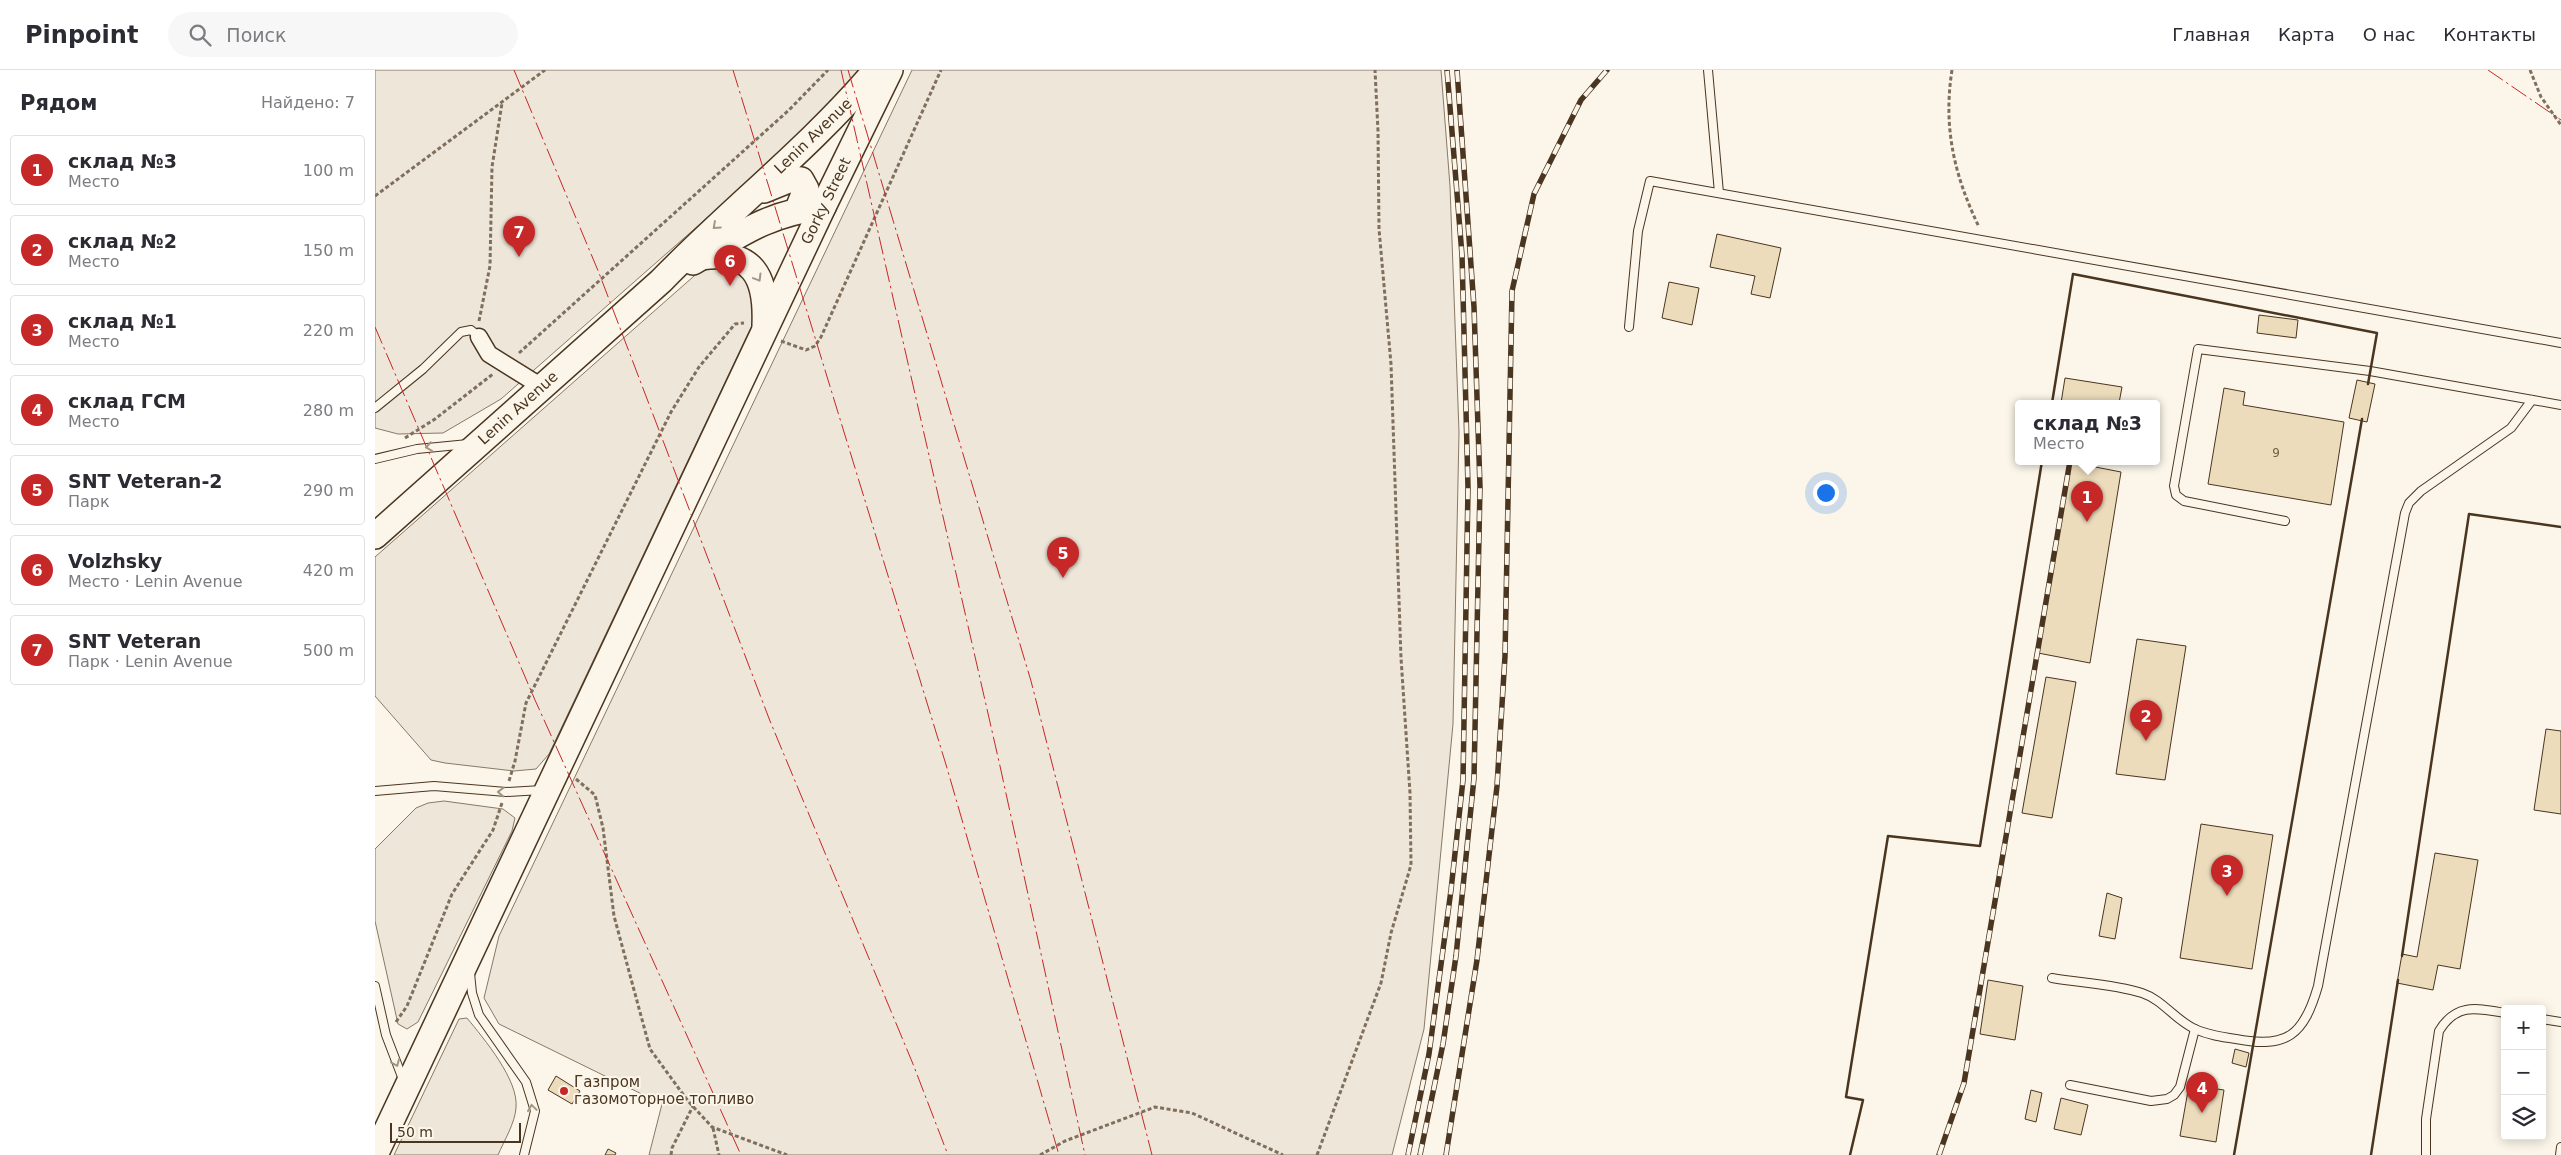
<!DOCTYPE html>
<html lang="ru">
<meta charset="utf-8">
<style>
body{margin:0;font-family:"DejaVu Sans",sans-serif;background:#f7f7f7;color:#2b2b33}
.controls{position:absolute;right:15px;bottom:15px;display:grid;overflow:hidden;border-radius:5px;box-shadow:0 2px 12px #0003}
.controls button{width:45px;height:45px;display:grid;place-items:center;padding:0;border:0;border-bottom:1px solid #e1e1e2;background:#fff;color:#2b2b33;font:25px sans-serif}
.scale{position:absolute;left:15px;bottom:12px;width:131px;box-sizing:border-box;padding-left:5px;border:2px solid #4a3520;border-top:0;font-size:14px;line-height:18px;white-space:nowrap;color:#4a3520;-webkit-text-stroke:4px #fbf6e9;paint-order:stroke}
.you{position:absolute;left:1450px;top:422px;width:18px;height:18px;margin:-12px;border:4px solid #fff;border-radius:50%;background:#1a73e8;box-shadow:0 0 0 8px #1a73e833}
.badge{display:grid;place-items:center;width:32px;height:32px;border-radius:50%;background:#c62828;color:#fff;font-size:16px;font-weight:700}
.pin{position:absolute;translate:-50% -41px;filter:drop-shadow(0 1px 2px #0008)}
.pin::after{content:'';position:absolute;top:26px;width:18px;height:15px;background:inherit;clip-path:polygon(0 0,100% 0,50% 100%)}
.popup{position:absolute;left:1640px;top:330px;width:145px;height:65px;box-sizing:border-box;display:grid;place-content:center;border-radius:5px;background:#fff;filter:drop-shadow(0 1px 4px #0005);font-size:16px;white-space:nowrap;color:#7c7c81}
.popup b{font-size:19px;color:#2b2b33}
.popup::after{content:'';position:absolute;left:50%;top:100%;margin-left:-10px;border:10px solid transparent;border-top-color:#fff}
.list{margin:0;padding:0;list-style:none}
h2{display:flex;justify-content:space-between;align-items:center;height:65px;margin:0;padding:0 20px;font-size:21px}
h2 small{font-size:16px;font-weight:400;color:#7c7c81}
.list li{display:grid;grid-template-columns:32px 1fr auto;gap:15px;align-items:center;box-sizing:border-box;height:70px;margin:0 10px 10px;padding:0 10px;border:1px solid #e1e1e2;border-radius:5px}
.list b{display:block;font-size:19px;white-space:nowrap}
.list p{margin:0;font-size:16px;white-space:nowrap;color:#7c7c81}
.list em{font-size:16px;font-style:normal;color:#7c7c81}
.icon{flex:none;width:28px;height:28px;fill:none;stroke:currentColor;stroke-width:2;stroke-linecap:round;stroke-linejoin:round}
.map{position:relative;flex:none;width:2186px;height:1085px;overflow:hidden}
header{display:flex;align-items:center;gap:30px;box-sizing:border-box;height:70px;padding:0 25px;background:#fff;border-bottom:1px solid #e1e1e2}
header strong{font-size:24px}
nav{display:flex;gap:28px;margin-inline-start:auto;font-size:18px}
.search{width:350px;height:45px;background:#f7f7f7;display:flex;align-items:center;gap:12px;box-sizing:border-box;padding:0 18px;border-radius:28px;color:#7c7c81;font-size:19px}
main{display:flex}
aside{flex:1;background:#fff}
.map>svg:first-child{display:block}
.green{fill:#ede6d9;stroke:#887966}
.building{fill:#ecdcbc;stroke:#4a3520}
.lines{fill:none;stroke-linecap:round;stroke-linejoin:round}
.lane-casing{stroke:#4a3520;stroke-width:10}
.street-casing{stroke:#4a3520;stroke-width:19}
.primary-casing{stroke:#4a3520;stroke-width:28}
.path{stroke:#7f6f5c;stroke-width:3;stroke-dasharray:4 2.5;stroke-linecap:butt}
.lane{stroke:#fbf6e9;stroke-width:8}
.street{stroke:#fbf6e9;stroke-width:16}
.primary{stroke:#fbf6e9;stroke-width:25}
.rail-casing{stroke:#4a3520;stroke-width:5.5}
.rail{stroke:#fbf6e9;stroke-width:4;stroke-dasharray:11;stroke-linecap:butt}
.wall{stroke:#4a3520;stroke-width:2.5}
.power{stroke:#c62828;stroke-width:1;stroke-dasharray:18 4 2.5 4;stroke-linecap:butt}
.oneway{stroke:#a29684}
.poi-dot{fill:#c62828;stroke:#fbf6e9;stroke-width:2}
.labels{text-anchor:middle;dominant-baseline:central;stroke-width:4;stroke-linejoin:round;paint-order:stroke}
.number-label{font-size:12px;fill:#725f47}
.street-label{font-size:15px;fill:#4a3520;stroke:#fbf6e9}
.poi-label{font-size:15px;fill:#4a3520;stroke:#fbf6e9;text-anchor:start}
</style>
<header>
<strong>Pinpoint</strong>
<div class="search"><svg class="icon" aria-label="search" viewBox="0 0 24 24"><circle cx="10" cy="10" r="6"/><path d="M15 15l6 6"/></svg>Поиск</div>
<nav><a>Главная</a><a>Карта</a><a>О нас</a><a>Контакты</a></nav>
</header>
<main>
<aside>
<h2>Рядом<small>Найдено: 7</small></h2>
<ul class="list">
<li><span class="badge">1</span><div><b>склад №3</b><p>Место</p></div><em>100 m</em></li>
<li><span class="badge">2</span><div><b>склад №2</b><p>Место</p></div><em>150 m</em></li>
<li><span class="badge">3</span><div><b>склад №1</b><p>Место</p></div><em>220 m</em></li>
<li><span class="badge">4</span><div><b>склад ГСМ</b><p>Место</p></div><em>280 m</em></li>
<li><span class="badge">5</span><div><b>SNT Veteran-2</b><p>Парк</p></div><em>290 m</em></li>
<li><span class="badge">6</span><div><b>Volzhsky</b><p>Место · Lenin Avenue</p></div><em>420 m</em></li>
<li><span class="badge">7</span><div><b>SNT Veteran</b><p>Парк · Lenin Avenue</p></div><em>500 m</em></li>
</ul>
</aside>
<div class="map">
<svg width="2186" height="1085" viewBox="0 0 2186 1085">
<rect width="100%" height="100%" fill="#fbf6e9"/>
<g class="green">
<polygon points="0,0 485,0 432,60 126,329 68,363 23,364 0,358"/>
<polygon points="537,0 1066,0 1075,116 1084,362 1078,654 1049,959 1017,1085 274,1085 287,1034 124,954 109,928 124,866"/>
<path d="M351,196C379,208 379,220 380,249L174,684L161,699L139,701L70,693L56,690L0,626V487L327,199Z"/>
<polygon points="69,731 128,739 140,748 137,761 43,952 32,959 23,954 0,851 0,779 41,738 53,733"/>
<path d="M92,948C109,969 144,1010 141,1038C140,1053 129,1071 123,1085H19L84,949Z"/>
</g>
<g class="building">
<polygon points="1342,164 1406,178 1395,228 1376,224 1380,206 1335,197"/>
<polygon points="1294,212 1324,218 1317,255 1287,248"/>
<polygon points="1884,245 1923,250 1921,268 1882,263"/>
<polygon points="1690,308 1747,317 1744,333 1686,333"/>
<polygon points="1982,310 2000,314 1992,352 1974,348"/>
<polygon points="1849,318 1870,322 1868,335 1969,352 1956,435 1833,414"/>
<polygon points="1695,392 1746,402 1715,593 1663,583"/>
<polygon points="1762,569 1811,576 1790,710 1741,704"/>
<polygon points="1671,607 1701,612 1677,748 1647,743"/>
<polygon points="2171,659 2186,661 2186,744 2159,740"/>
<polygon points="1826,754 1898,765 1877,899 1805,888"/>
<polygon points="2060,783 2103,790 2085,899 2063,895 2058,920 2022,913 2027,884 2042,887"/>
<polygon points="1732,823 1747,828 1740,869 1724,866"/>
<polygon points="1613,910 1648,916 1640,970 1605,964"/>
<polygon points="1860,979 1874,983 1871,997 1857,993"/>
<polygon points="181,1006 205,1021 197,1034 173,1020"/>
<polygon points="1814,1015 1849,1020 1841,1072 1805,1066"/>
<polygon points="1656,1020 1667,1023 1661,1052 1650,1049"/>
<polygon points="1686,1028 1713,1035 1706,1065 1679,1059"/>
<polygon points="233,1079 241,1083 240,1085 230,1085"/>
</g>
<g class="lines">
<g class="lane-casing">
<g id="lane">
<polyline points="1333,0 1344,123"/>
<polyline points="1254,257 1263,161 1275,111 2186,273"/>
<polyline points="0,338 48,299 86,262 96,260 104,267"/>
<polyline points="0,389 42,379 93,374"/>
<polyline points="1910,451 1809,431 1801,425 1799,416 1823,279 1995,301 2186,335"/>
<polyline points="0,721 59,716 131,722 167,720"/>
<polyline points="95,903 97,923 104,945 151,1012 160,1041 149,1085"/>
<path d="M1677,908C1706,913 1739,914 1767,923C1788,930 1800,950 1820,959C1833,965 1847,967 1861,969C1912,979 1929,965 1943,916L2030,443L2034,433L2046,421L2136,358L2157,330"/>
<polyline points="0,916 11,965 29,1012"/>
<polyline points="2167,949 2186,952"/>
<polyline points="1695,1015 1776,1031 1792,1029 1799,1025 1805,1017 1820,959"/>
<path d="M2051,1085V1049L2064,961C2081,933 2101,938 2130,943"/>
<polyline points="2185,1085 2186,1077"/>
</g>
</g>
<g class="street-casing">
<polyline id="street" points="104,267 114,284 167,317"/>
</g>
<g class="primary-casing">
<g id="primary">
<polyline points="389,120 416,109 426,110 431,119 423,139"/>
<path d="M326,187C378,179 392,207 390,255"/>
<path d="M318,192C364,165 393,143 448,137"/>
<path d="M0,466L286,211C356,139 436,77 501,0"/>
<polyline points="0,1085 448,137 515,0"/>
</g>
</g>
<g class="path">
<path d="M1577,0C1568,57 1579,105 1604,157"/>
<polyline points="2155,0 2166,27 2186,55"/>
<polyline points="0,126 170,0"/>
<polyline points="104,251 115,196 117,97 127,33"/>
<polyline points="406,271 431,280 440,276 446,267 566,0"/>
<polyline points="144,283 414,40 453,0"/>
<polyline points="30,368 60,349 118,304"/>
<polyline points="201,709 220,725 228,758 239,846 275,979 313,1031 337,1057 412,1085"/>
<polyline points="134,711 140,691 151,633 296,342 324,297 360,254 369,253"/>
<polyline points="21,952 32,936 77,824 118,760 127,733"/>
<polyline points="338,1058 344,1085"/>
<polyline points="296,1085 297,1078 318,1036"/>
<polyline points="665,1085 690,1071 780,1037 817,1043 908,1085"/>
<polyline points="942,1085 1006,913 1016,863 1036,795 1035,723 1026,588 1016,294 1004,159 1003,61 1000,0"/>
</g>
<use href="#lane" class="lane"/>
<use href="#street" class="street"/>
<use href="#primary" class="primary"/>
<g class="rail-casing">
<g id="rail">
<polyline points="1033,1085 1054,984 1076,820 1088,710 1093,418 1087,185 1072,0"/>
<polyline points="1045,1085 1068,974 1081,886 1099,708 1105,417 1099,237 1082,0"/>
<polyline points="1071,1085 1102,890 1122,716 1130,586 1137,221 1159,124 1206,30 1232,0"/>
<polyline points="1564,1085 1589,1013 1695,391"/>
</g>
</g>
<use href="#rail" class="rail"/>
<g class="wall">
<polyline points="1677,333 1698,204 2002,263 1993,314"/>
<polyline points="2027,886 2094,444 2186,457"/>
<polyline points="1475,1085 1488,1030 1471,1027 1513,766 1605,776 1667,391"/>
<polyline points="1859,1085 1987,349"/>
<polyline points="1996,1085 2023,910"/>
</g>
<g class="power">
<polyline points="139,0 224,203 395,651 538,994 573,1085"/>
<polyline points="358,0 572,698 684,1085"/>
<polyline points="466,0 625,696 710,1085"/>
<polyline points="473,0 656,611 777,1085"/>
<polyline points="2113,0 2186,50"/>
<polyline points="0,257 160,630 366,1085"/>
</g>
</g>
<defs><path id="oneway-chevron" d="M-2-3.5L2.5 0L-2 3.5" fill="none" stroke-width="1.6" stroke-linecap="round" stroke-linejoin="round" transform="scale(1.25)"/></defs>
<g class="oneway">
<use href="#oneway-chevron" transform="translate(341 156) rotate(138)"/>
<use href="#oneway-chevron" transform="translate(383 208) rotate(59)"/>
<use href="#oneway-chevron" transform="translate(54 377) rotate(171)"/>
<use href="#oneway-chevron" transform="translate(126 722) rotate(-178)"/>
<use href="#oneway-chevron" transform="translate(21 993) rotate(68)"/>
<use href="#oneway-chevron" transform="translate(157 1038) rotate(-98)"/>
</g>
<circle class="poi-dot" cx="189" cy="1021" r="5"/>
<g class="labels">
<g class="number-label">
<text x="1901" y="383">9</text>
</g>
<g class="street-label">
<text transform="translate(438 66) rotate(-44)">Lenin Avenue</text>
<text transform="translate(451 131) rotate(-64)">Gorky Street</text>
<text transform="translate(143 338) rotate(-42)">Lenin Avenue</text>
</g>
<g class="poi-label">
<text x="199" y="1012">Газпром<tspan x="199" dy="17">газомоторное топливо</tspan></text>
</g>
</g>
</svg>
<div class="controls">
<button>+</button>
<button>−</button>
<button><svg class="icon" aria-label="layers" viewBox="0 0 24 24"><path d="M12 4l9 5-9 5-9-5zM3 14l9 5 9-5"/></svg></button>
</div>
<div class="scale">50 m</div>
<div class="you"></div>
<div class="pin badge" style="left:1712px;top:452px">1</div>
<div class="popup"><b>склад №3</b>Место</div>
<div class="pin badge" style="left:1771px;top:671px">2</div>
<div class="pin badge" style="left:1852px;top:826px">3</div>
<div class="pin badge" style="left:1827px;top:1043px">4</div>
<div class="pin badge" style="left:688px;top:508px">5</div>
<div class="pin badge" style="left:355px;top:216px">6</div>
<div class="pin badge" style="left:144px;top:187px">7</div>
</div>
</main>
